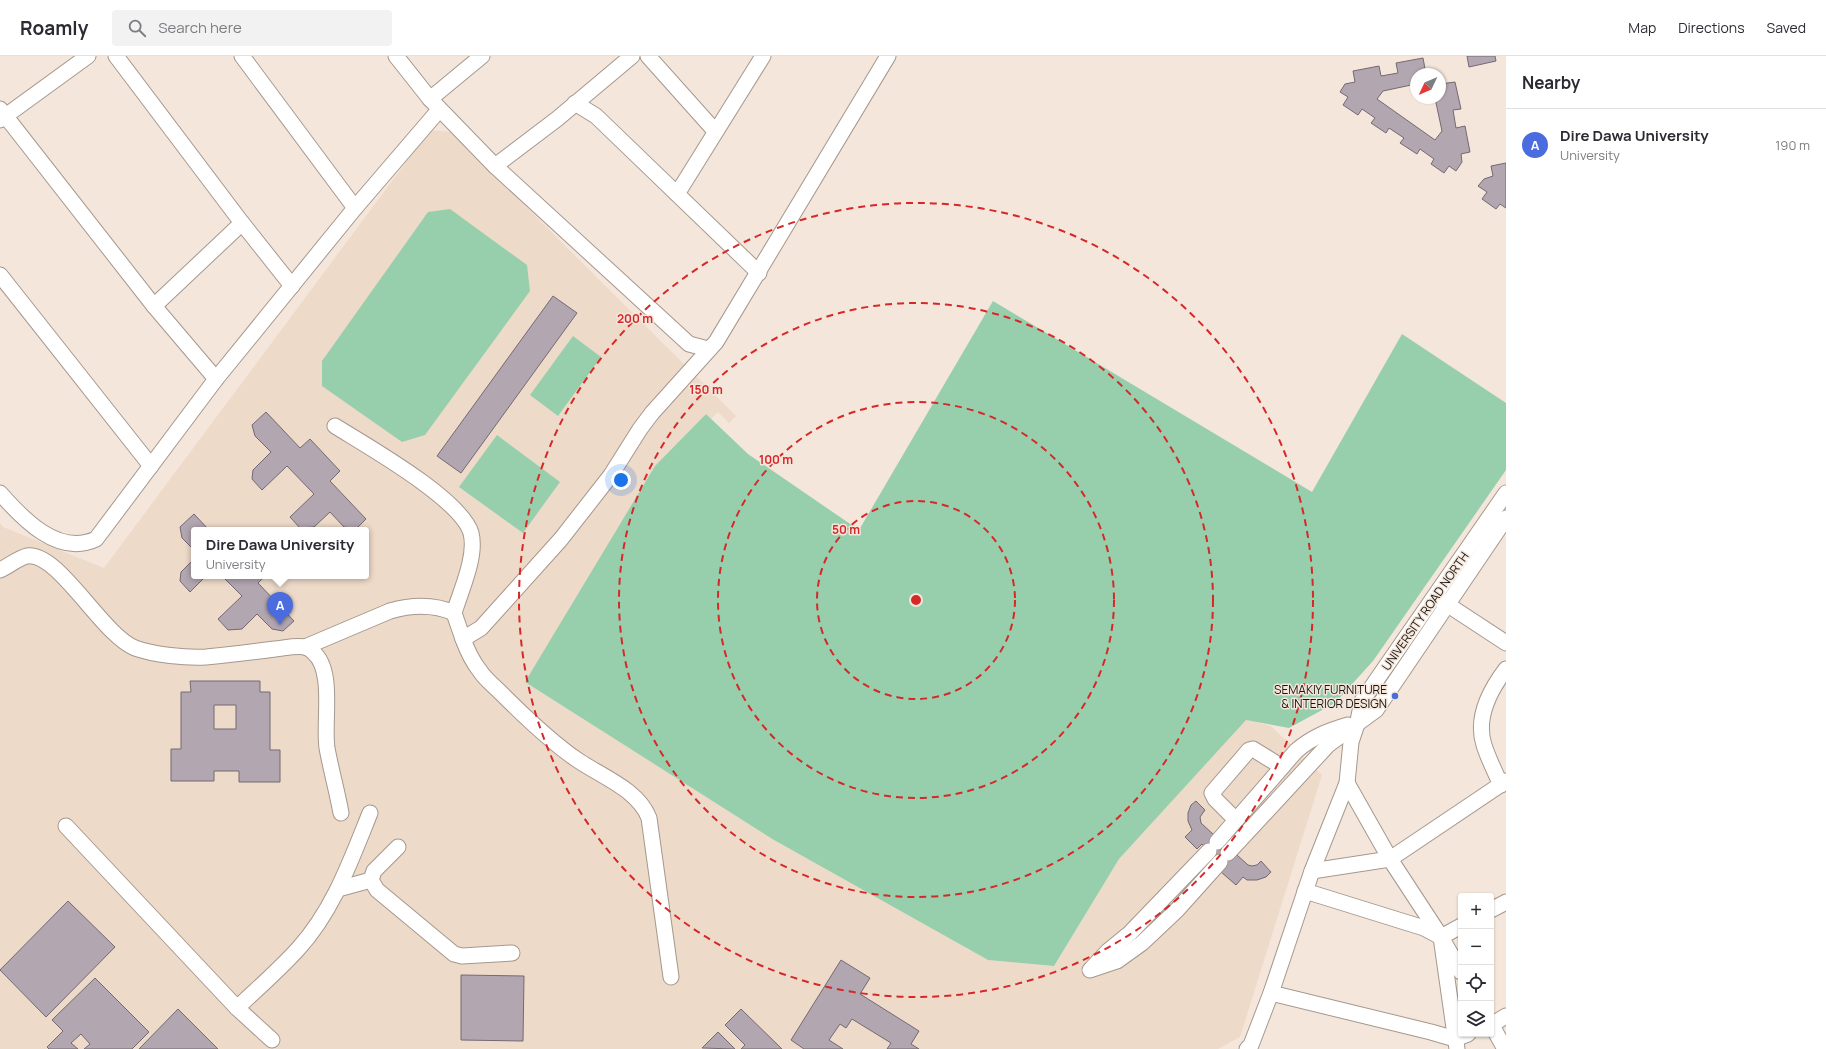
<!DOCTYPE html>
<meta charset="utf-8">
<style>
body{margin:0;font-family:Manrope,sans-serif;background:#f2f2f3;color:#2b2b33}
.controls{position:absolute;right:12px;bottom:12px;display:grid;overflow:hidden;border-radius:4px;box-shadow:0 1px 3px #0004}
.controls button{width:36px;height:36px;display:grid;place-items:center;padding:0;border:0;border-bottom:1px solid #e1e1e2;background:#fff;color:#2b2b33;font:20px sans-serif}
.compass{position:absolute;left:1410px;top:12px;width:36px;height:36px;border-radius:50%;background:#fff;box-shadow:0 1px 3px #0004;rotate:226deg}
.you{position:absolute;left:621px;top:424px;width:14px;height:14px;margin:-10px;border:3px solid #fff;border-radius:50%;background:#1a73e8;box-shadow:0 0 0 6px #1a73e833}
.badge{display:grid;place-items:center;width:26px;height:26px;border-radius:50%;background:#4a6cdf;color:#fff;font-size:13px;font-weight:700}
.pin{position:absolute;translate:-50% -33px;filter:drop-shadow(0 1px 2px #0008)}
.pin::after{content:'';position:absolute;top:21px;width:14px;height:12px;background:inherit;clip-path:polygon(0 0,100% 0,50% 100%)}
.popup{position:absolute;left:191px;top:471px;width:178px;height:52px;box-sizing:border-box;display:grid;place-content:center;border-radius:4px;background:#fff;filter:drop-shadow(0 1px 3px #0005);font-size:13px;white-space:nowrap;color:#7c7c81}
.popup b{font-size:15px;color:#2b2b33}
.popup::after{content:'';position:absolute;left:50%;top:100%;margin-left:-8px;border:8px solid transparent;border-top-color:#fff}
.list{margin:0;padding:0;list-style:none}
h2{display:flex;justify-content:space-between;align-items:center;height:52px;margin:0;padding:0 16px;font-size:17px}
h2 small{font-size:13px;font-weight:400;color:#7c7c81}
.list li{display:grid;grid-template-columns:26px 1fr auto;gap:12px;align-items:center;box-sizing:border-box;height:72px;padding:0 16px;border-top:1px solid #e1e1e2}
.list b{display:block;font-size:15px;white-space:nowrap}
.list p{margin:0;font-size:13px;white-space:nowrap;color:#7c7c81}
.list em{font-size:13px;font-style:normal;color:#7c7c81}
.icon{flex:none;width:22px;height:22px;fill:none;stroke:currentColor;stroke-width:2;stroke-linecap:round;stroke-linejoin:round}
.map{position:relative;flex:none;width:1506px;height:993px;overflow:hidden}
header{display:flex;align-items:center;gap:24px;box-sizing:border-box;height:56px;padding:0 20px;background:#fff;border-bottom:1px solid #e1e1e2}
header strong{font-size:19px}
nav{display:flex;gap:22px;margin-inline-start:auto;font-size:14px}
.search{width:280px;height:36px;background:#f2f2f3;display:flex;align-items:center;gap:10px;box-sizing:border-box;padding:0 14px;border-radius:4px;color:#7c7c81;font-size:15px}
main{display:flex}
aside{flex:1;background:#fff}
.map>svg:first-child{display:block}
.built{fill:#eedac9;fill-rule:evenodd}
.green{fill:#97cfad}
.building{fill:#b2a6b1;stroke:#746973;fill-rule:evenodd}
.lines{fill:none;stroke-linecap:round;stroke-linejoin:round}
.minor-casing{stroke:#a5988d;stroke-width:17}
.minor{stroke:#fff;stroke-width:15}
.ring{fill:none;stroke:#d62828;stroke-width:2;stroke-dasharray:7 5}
.poi-dot{fill:#4a6cdf;stroke:#f4e6da;stroke-width:1.5}
.labels{text-anchor:middle;dominant-baseline:central;stroke-width:3;stroke-linejoin:round;paint-order:stroke}
.street-label{font-size:12px;fill:#181410;stroke:#f4e6da}
.poi-label{font-size:12px;fill:#181410;stroke:#f4e6da;text-anchor:end}
.centre{fill:#d62828;stroke:#f4e6da;stroke-width:2}
.ring-label{font-size:12px;text-anchor:middle;font-weight:bold;fill:#d62828;stroke:#f4e6da;stroke-width:3;stroke-linejoin:round;paint-order:stroke}
</style>
<header>
<strong>Roamly</strong>
<div class="search"><svg class="icon" aria-label="search" viewBox="0 0 24 24"><circle cx="10" cy="10" r="6"/><path d="M15 15l6 6"/></svg>Search here</div>
<nav><a>Map</a><a>Directions</a><a>Saved</a></nav>
</header>
<main>
<div class="map">
<svg width="1506" height="993" viewBox="0 0 1506 993">
<rect width="100%" height="100%" fill="#f4e6da"/>
<path class="built" d="M430,74L451,76L736,360L729,367L718,356L711,363L705,358L525,626L774,784L988,904L1054,910L1119,803L1246,663L1271,670L1322,719L1240,981L1218,993H0V467L3,471L104,512ZM194,474H366V520H194Z"/>
<g class="green">
<polygon points="450,153 527,209 530,235 425,379 402,386 322,330 322,305 428,156"/>
<polygon points="993,245 1312,436 1402,278 1506,347 1506,414 1373,605 1335,647 1289,672 1246,664 1119,803 1054,910 988,904 774,784 525,626 655,410 706,358 748,398 859,474"/>
<polygon points="573,280 601,301 558,360 530,339"/>
<polygon points="497,379 560,426 523,477 459,431"/>
</g>
<g class="building">
<polygon points="1467,0 1495,0 1496,5 1469,11"/>
<polygon points="1423,2 1426,18 1416,18 1416,28 1383,35 1377,43 1435,84 1442,75 1435,42 1440,42 1440,28 1455,26 1461,53 1453,54 1456,72 1465,70 1470,96 1461,98 1462,106 1456,115 1449,110 1444,117 1431,108 1434,103 1420,93 1417,98 1400,87 1404,82 1389,72 1386,77 1371,67 1375,62 1362,53 1358,59 1343,49 1348,41 1340,36 1345,28 1355,26 1353,15 1379,10 1381,20 1398,17 1396,7"/>
<polygon points="1506,107 1506,152 1500,148 1496,153 1482,143 1487,136 1478,130 1484,123 1493,120 1491,110"/>
<polygon points="553,240 577,257 461,417 437,400"/>
<polygon points="266,356 300,392 310,383 340,415 330,425 366,463 356,473 344,471 330,456 314,471 300,472 290,461 314,438 287,410 262,434 252,423 253,414 271,396 255,380 252,369"/>
<polygon points="194,458 209,474 194,474 194,494 182,482 180,471"/>
<polygon points="194,503 194,520 206,520 190,536 180,525 181,516"/>
<polygon points="222,520 265,520 258,527 294,565 283,575 272,573 257,558 242,573 228,574 218,563 242,540"/>
<path d="M190,625H260V636H270V694H280V726H239V715H214V725H171V693H181V636H191ZM214,649H236V673H214Z"/>
<polygon points="1196,745 1205,754 1200,761 1201,767 1214,779 1212,781 1234,802 1237,799 1248,809 1252,810 1257,809 1261,805 1271,816 1266,821 1257,824 1247,824 1243,821 1236,829 1221,816 1225,811 1202,788 1197,793 1185,781 1192,774 1188,765 1188,757 1191,749"/>
<polygon points="68,845 115,891 46,961 0,914"/>
<polygon points="841,904 870,922 860,938 919,975 911,988 919,993 887,993 891,987 852,963 846,972 840,968 829,984 843,993 804,993 791,984"/>
<polygon points="461,919 524,920 523,985 461,984"/>
<polygon points="95,922 149,976 132,993 84,993 90,988 81,978 71,987 78,993 49,993 47,991 63,975 52,964"/>
<polygon points="178,953 218,993 139,993"/>
<polygon points="741,953 782,993 741,993 745,989 725,969"/>
<polygon points="718,976 735,993 702,992"/>
</g>
<g class="lines">
<g class="minor-casing">
<g id="minor">
<polyline points="116,0 242,167 292,230"/>
<polyline points="242,0 355,152"/>
<polyline points="396,0 430,43 495,110 689,288 708,293"/>
<polyline points="648,0 715,75"/>
<polyline points="430,43 482,0"/>
<polyline points="575,47 596,60 759,217"/>
<polyline points="0,53 154,250 216,323"/>
<polyline points="0,64 88,0"/>
<polyline points="495,110 557,63 632,0"/>
<polyline points="677,138 763,0"/>
<polyline points="0,219 151,410"/>
<polyline points="154,250 242,167"/>
<path d="M335,370C367,390 461,443 471,477C477,500 461,534 454,557"/>
<path d="M0,437C22,462 58,501 96,483L216,323L355,152L439,54"/>
<path d="M0,514C9,510 18,502 27,500C58,495 102,579 135,592C154,599 186,602 206,601C229,599 252,596 275,593C285,592 296,589 305,591C308,592 311,594 313,596C335,614 323,666 327,692C331,714 337,735 341,757"/>
<polyline points="1439,543 1506,587"/>
<path d="M463,583C467,594 472,605 480,615C485,623 494,630 501,637C524,660 552,687 579,705C603,721 638,734 649,762L671,921"/>
<path d="M305,591L390,555C411,549 434,548 454,557L463,583L481,572L561,483L611,419L640,373L652,357L716,286L888,0"/>
<polyline points="1347,727 1390,803 1441,881 1461,916"/>
<path d="M1501,729C1495,716 1488,702 1484,689C1475,661 1490,634 1506,613"/>
<polyline points="1236,764 1215,743 1212,737 1249,694 1253,693 1282,711"/>
<polyline points="66,770 237,952 272,984"/>
<path d="M1217,786L1296,695C1312,681 1328,675 1348,669"/>
<polyline points="398,791 374,815 371,824 377,834 454,898 462,900 512,897"/>
<polyline points="1228,797 1328,689 1376,654 1506,462"/>
<polyline points="1312,815 1390,803 1506,725"/>
<polyline points="338,833 371,824"/>
<polyline points="1305,835 1424,872 1441,881 1457,993"/>
<polyline points="1491,854 1506,846"/>
<polyline points="1441,881 1461,870"/>
<polyline points="1092,912 1108,895 1130,877 1209,795"/>
<polyline points="1090,914 1117,905 1142,887 1177,854 1220,806"/>
<polyline points="1271,937 1431,976 1455,983 1468,978"/>
<path d="M237,952C257,933 279,914 298,893C333,855 351,804 370,757"/>
<polyline points="1491,968 1505,993"/>
<polyline points="1491,969 1506,960"/>
<polyline points="1247,993 1251,989 1271,937 1312,815 1347,727 1351,686 1358,665 1362,645 1506,437"/>
</g>
</g>
<use href="#minor" class="minor"/>
</g>
<g class="ring">
<circle cx="916" cy="544" r="99"/>
<circle cx="916" cy="544" r="198"/>
<circle cx="916" cy="544" r="297"/>
<circle cx="916" cy="544" r="397"/>
</g>
<circle class="poi-dot" cx="1395" cy="640" r="4"/>
<g class="labels">
<g class="street-label">
<text transform="translate(1425 555) rotate(-55)">UNIVERSITY ROAD NORTH</text>
</g>
<g class="poi-label">
<text x="1387" y="633">SEMAKIY FURNITURE<tspan x="1387" dy="14">&amp; INTERIOR DESIGN</tspan></text>
</g>
</g>
<circle cx="916" cy="544" r="6" class="centre"/>
<g class="ring-label">
<text x="635" y="267">200 m</text>
<text x="706" y="338">150 m</text>
<text x="776" y="408">100 m</text>
<text x="846" y="478">50 m</text>
</g>
</svg>
<div class="controls">
<button>+</button>
<button>−</button>
<button><svg class="icon" aria-label="locate" viewBox="0 0 24 24"><circle cx="12" cy="12" r="6"/><path d="M12 2v4M12 18v4M2 12h4M18 12h4"/></svg></button>
<button><svg class="icon" aria-label="layers" viewBox="0 0 24 24"><path d="M12 4l9 5-9 5-9-5zM3 14l9 5 9-5"/></svg></button>
</div>
<svg class="compass" viewBox="-18 -18 36 36"><path d="M0-13l5 13h-10z" fill="#e53935"/><path d="M0 13l5-13h-10z" fill="#7c7c81"/></svg>
<div class="you"></div>
<div class="pin badge" style="left:280px;top:569px">A</div>
<div class="popup"><b>Dire Dawa University</b>University</div>
</div>
<aside>
<h2>Nearby<small></small></h2>
<ul class="list">
<li><span class="badge">A</span><div><b>Dire Dawa University</b><p>University</p></div><em>190 m</em></li>
</ul>
</aside>
</main>
